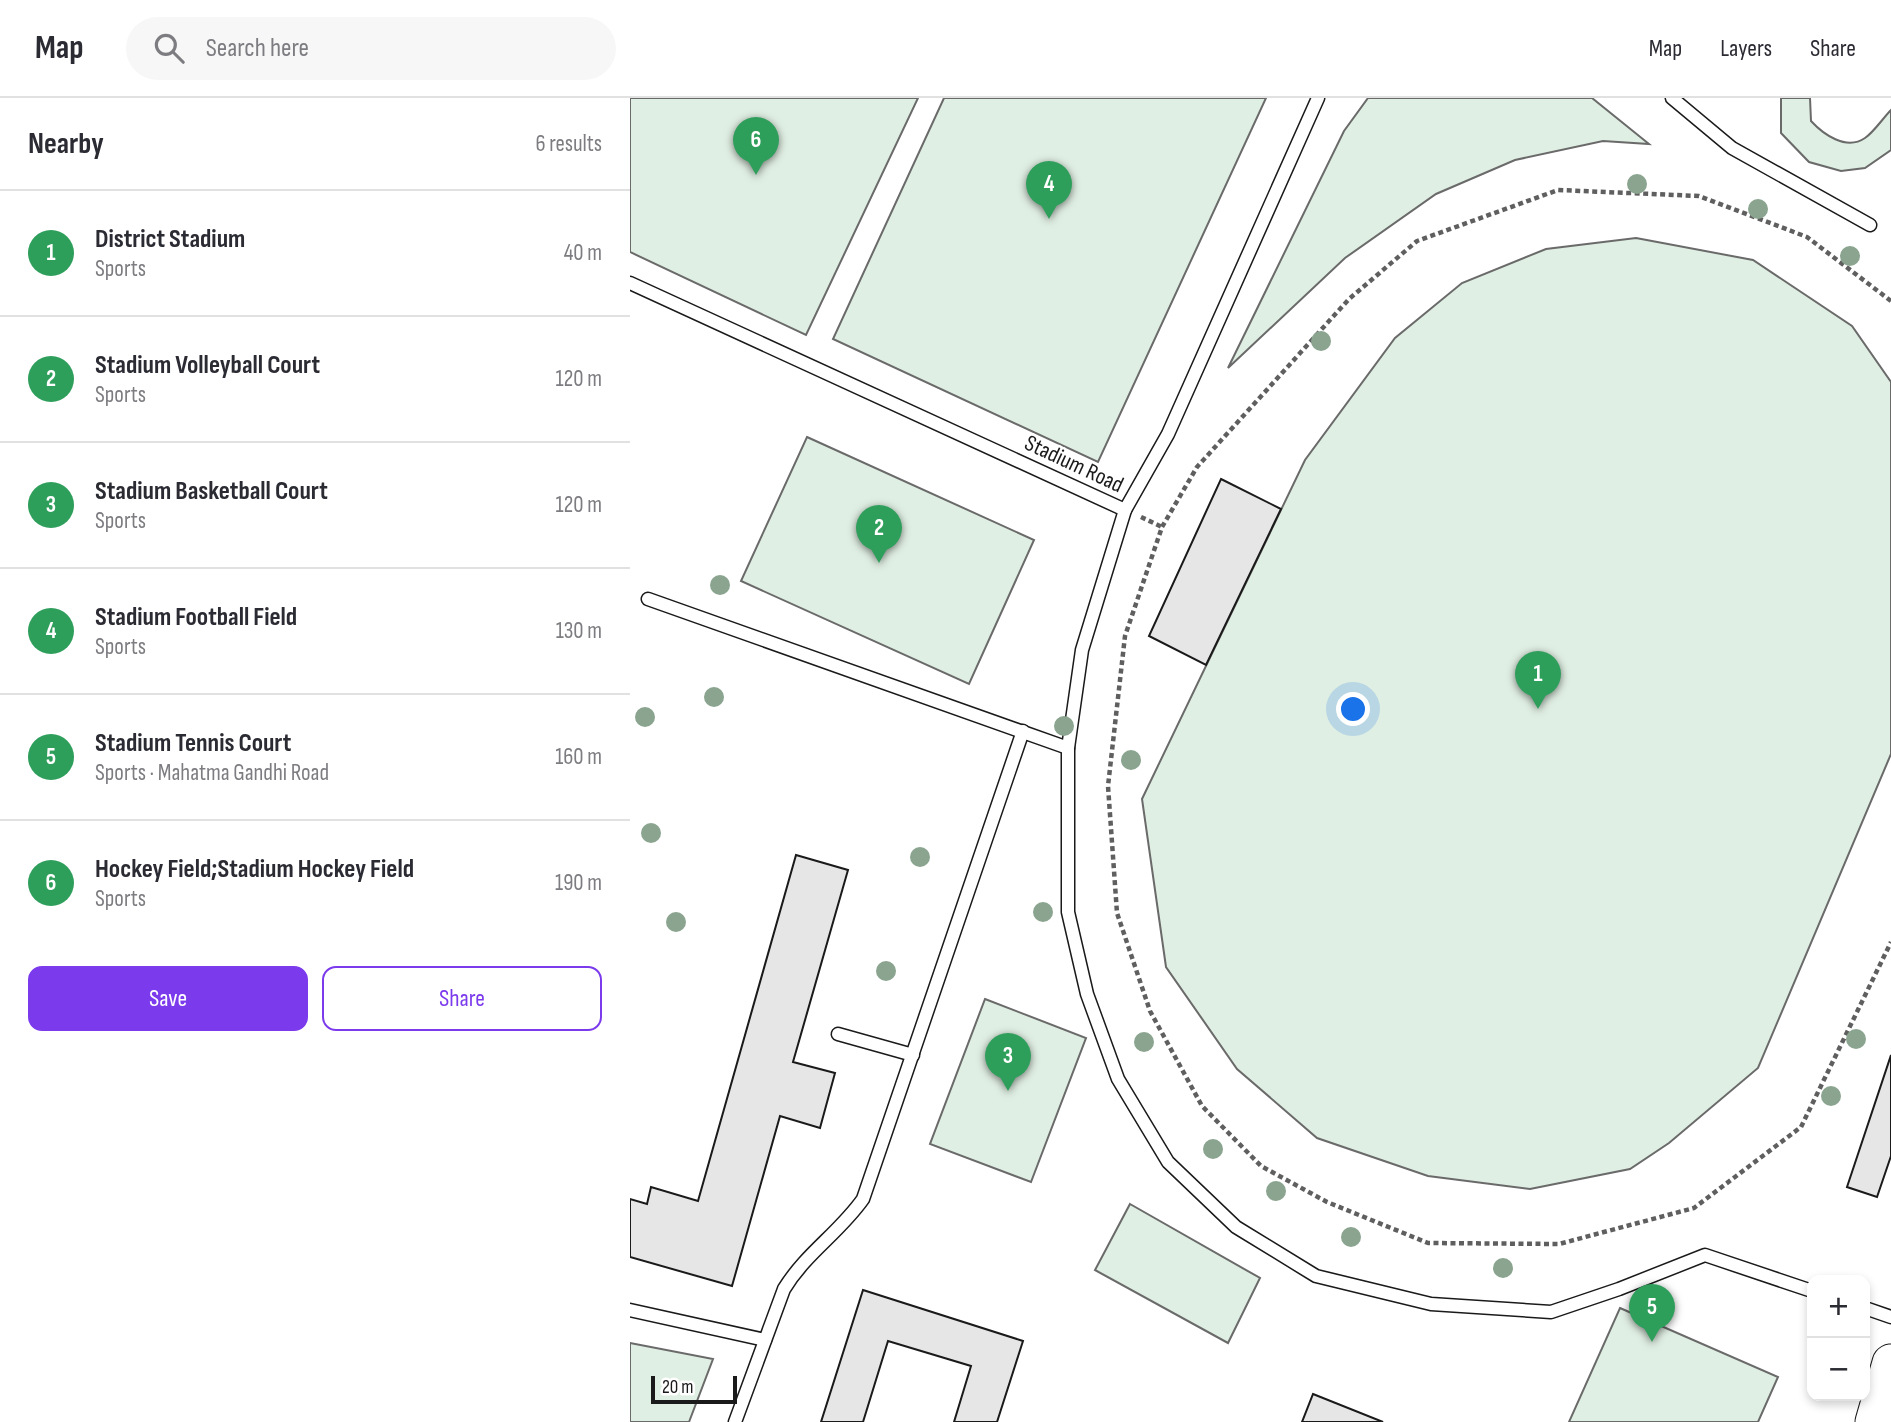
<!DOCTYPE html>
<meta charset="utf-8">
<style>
body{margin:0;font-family:"Sofia Sans Condensed",sans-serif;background:#f7f7f7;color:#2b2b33}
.controls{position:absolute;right:21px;bottom:21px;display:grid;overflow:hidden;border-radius:14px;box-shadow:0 4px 10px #0003}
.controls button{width:63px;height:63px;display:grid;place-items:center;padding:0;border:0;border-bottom:2px solid #e1e1e2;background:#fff;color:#2b2b33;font:35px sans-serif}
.scale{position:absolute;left:21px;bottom:18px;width:86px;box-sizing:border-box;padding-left:7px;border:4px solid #1a1a1a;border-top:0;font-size:19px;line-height:24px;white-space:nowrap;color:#1a1a1a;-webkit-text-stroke:5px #fff;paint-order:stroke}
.you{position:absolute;left:724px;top:612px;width:24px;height:24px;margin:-18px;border:5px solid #fff;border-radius:50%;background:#1a73e8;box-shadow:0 0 0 10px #1a73e833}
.badge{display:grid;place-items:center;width:46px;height:46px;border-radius:50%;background:#7c3aed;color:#fff;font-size:23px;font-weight:700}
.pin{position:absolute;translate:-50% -58px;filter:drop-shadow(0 2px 4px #0008)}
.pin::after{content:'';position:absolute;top:37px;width:24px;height:21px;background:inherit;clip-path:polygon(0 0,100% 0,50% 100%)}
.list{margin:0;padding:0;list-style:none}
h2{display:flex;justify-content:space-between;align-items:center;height:91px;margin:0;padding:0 28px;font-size:30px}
h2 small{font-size:23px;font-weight:400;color:#7c7c81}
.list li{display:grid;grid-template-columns:46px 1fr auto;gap:21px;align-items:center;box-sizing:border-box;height:126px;padding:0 28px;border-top:2px solid #e1e1e2}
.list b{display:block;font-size:26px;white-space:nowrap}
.list p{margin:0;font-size:23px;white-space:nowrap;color:#7c7c81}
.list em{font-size:23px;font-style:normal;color:#7c7c81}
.actions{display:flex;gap:14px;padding:21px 28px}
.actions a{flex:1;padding:16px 0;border:2px solid #7c3aed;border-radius:14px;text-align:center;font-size:24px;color:#7c3aed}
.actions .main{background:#7c3aed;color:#fff}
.icon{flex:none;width:38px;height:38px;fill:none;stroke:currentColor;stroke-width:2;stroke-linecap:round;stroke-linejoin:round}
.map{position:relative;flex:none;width:1261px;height:1324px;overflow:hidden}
header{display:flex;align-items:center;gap:42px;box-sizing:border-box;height:98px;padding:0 35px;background:#fff;border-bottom:2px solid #e1e1e2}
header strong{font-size:33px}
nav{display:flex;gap:38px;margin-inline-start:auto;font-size:24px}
.search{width:490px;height:63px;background:#f7f7f7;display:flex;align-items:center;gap:18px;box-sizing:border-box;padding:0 24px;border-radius:38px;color:#7c7c81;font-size:26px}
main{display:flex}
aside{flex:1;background:#fff}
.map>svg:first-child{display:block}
.green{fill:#e0efe3;stroke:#6a6a6a;stroke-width:2}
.building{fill:#e6e6e6;stroke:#1a1a1a;stroke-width:2}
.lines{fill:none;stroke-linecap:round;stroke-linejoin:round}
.lane-casing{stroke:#1a1a1a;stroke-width:15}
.secondary-casing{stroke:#1a1a1a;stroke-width:39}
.path{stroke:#5f5f5f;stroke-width:4.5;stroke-dasharray:5 3.5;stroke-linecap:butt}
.lane{stroke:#fff;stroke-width:12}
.secondary{stroke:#fff;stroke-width:37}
.tree{fill:#8aa48f}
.labels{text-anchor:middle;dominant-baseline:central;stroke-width:5;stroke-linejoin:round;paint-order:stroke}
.street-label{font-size:23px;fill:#1a1a1a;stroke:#fff}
</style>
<header>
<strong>Map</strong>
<div class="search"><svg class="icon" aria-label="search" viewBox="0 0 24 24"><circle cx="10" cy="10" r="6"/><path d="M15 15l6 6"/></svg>Search here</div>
<nav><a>Map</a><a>Layers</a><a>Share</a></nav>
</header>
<main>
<aside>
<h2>Nearby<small>6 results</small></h2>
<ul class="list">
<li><span class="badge" style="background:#2e9e5b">1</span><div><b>District Stadium</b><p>Sports</p></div><em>40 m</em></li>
<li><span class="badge" style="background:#2e9e5b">2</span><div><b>Stadium Volleyball Court</b><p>Sports</p></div><em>120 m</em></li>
<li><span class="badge" style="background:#2e9e5b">3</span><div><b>Stadium Basketball Court</b><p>Sports</p></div><em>120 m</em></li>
<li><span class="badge" style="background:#2e9e5b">4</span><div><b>Stadium Football Field</b><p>Sports</p></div><em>130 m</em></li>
<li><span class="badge" style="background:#2e9e5b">5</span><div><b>Stadium Tennis Court</b><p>Sports · Mahatma Gandhi Road</p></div><em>160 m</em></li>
<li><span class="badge" style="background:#2e9e5b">6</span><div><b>Hockey Field;Stadium Hockey Field</b><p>Sports</p></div><em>190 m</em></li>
</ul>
<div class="actions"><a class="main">Save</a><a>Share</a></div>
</aside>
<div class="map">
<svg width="1261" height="1324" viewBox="0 0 1261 1324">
<rect width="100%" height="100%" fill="#fff"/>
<g class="green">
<polygon points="0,0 288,0 176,237 0,154"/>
<polygon points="314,0 636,0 468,364 203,241"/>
<polygon points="738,0 962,0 1019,46 973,43 885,62 806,96 715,160 598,270 714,33"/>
<path d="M1151,0H1180L1181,23C1193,36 1216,53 1235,40C1244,34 1253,20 1261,12V52L1235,70L1211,73L1179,64L1151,35Z"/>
<polygon points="1006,140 1123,162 1222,228 1261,284 1261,656 1128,970 1039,1045 1000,1071 900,1091 798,1078 687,1040 607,971 536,869 512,701 675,362 765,240 832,185 916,151"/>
<polygon points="177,339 404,442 339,586 111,483"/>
<polygon points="355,901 456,940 401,1084 300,1046"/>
<polygon points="500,1106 630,1180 598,1245 465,1172"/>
<polygon points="990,1210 1148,1279 1128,1324 939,1324"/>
<polygon points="0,1245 83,1261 59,1324 0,1324"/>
</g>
<g class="building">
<polygon points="591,381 651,411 576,567 519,538"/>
<polygon points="166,757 218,772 163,964 205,975 190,1030 150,1018 102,1188 0,1159 0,1101 17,1106 21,1089 68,1103"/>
<polygon points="1261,957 1261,1058 1247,1099 1217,1089"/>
<polygon points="233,1192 393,1243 367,1324 324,1324 341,1268 258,1243 233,1324 191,1324"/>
<polygon points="683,1296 753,1324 672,1324"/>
</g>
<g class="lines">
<g class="lane-casing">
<g id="lane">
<polyline points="1042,0 1102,50 1240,127"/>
<polyline points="0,185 495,412 538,336 688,0"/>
<polyline points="495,412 452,552 438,650 438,814 457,896 488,981 538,1064 606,1129 686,1178 801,1206 921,1214 989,1191 1075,1157 1182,1193"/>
<polyline points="18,501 438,650"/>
<polyline points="208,936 283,957"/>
<polyline points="1235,1210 1261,1219"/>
<polyline points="0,1212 135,1242"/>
<path d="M105,1324L154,1191C176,1155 209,1135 233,1101L393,633"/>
</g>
</g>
<g class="secondary-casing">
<polyline id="secondary" points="1244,1324 1261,1265"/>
</g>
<g class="path">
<polyline points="1261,203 1177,139 1069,98 928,92 787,143 719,201 567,369 532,429 495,538 478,688 487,815 520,913 572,1008 631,1068 697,1104 798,1145 929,1146 1064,1110 1171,1029 1261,844"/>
<polyline points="511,419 532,429"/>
</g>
<use href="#lane" class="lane"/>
<use href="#secondary" class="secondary"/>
</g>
<g class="tree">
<circle cx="1007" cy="86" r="10"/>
<circle cx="1128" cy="111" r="10"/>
<circle cx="1220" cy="158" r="10"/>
<circle cx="691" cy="243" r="10"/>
<circle cx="90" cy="487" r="10"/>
<circle cx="84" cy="599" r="10"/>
<circle cx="15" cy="619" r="10"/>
<circle cx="434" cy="628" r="10"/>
<circle cx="501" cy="662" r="10"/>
<circle cx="21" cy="735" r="10"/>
<circle cx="290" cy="759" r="10"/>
<circle cx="413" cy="814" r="10"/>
<circle cx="46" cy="824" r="10"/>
<circle cx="256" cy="873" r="10"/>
<circle cx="1226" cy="941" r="10"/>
<circle cx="514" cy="944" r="10"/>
<circle cx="1201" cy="998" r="10"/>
<circle cx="583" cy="1051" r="10"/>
<circle cx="646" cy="1093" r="10"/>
<circle cx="721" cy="1139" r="10"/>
<circle cx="873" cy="1170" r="10"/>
</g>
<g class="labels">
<g class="street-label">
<text transform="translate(444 366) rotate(25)">Stadium Road</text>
</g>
</g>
</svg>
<div class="controls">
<button>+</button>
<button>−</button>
</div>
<div class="scale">20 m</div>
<div class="you"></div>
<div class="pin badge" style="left:908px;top:611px;background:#2e9e5b">1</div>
<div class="pin badge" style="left:249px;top:465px;background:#2e9e5b">2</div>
<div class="pin badge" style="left:378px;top:993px;background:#2e9e5b">3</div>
<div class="pin badge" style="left:419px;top:121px;background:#2e9e5b">4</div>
<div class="pin badge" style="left:1022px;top:1244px;background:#2e9e5b">5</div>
<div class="pin badge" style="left:126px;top:77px;background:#2e9e5b">6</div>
</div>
</main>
